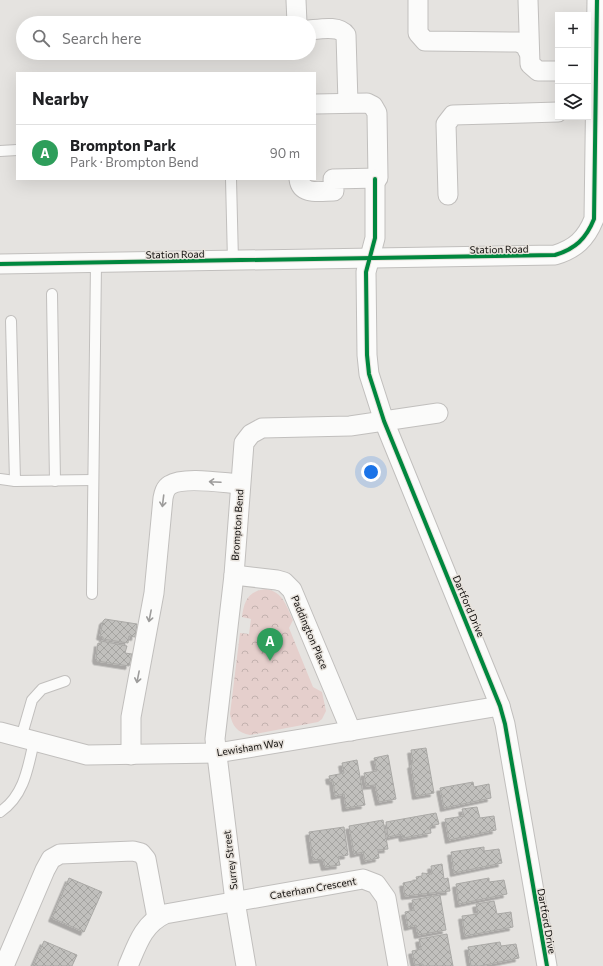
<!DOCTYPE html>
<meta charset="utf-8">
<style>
body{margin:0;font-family:Commissioner,sans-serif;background:#f2f2f2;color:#202124}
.controls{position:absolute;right:12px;top:12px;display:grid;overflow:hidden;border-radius:0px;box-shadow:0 4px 16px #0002}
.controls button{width:36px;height:36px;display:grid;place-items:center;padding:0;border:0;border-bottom:1px solid #e0e0e0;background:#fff;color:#202124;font:20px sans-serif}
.you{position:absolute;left:371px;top:472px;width:14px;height:14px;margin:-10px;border:3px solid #fff;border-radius:50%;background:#1a73e8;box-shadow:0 0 0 6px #1a73e833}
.badge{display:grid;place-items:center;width:26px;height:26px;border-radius:50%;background:#ea580c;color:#fff;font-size:13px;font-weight:700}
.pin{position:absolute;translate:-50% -33px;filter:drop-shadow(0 1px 2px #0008)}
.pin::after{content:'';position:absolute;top:21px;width:14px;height:12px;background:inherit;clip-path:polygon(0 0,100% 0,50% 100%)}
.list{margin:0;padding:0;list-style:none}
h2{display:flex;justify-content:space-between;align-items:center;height:52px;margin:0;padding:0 16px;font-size:17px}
h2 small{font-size:13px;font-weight:400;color:#757577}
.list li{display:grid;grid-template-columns:26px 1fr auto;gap:12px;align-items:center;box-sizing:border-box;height:56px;padding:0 16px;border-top:1px solid #e0e0e0}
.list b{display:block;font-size:15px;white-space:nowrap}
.list p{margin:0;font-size:13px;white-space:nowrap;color:#757577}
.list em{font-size:13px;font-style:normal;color:#757577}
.icon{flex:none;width:22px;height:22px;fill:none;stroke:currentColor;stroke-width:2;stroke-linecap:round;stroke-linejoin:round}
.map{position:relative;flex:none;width:603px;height:966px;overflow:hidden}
.search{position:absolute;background:#fff;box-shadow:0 4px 16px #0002;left:16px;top:16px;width:300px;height:44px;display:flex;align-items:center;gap:10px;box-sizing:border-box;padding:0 14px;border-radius:22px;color:#757577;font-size:15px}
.panel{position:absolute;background:#fff;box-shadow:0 4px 16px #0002;left:16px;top:72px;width:300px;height:108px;border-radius:0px}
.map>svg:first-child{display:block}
.park{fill:url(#park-crowns)}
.building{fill:url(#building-cross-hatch);stroke:#aaa9a6;filter:url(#shadow)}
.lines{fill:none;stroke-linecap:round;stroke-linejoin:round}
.lane-casing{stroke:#c1bfbd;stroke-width:12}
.street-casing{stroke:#c1bfbd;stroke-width:21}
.lane{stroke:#fbfbfa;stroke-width:10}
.street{stroke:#fbfbfa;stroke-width:19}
.cycleway-casing{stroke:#e8e3dd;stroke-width:6}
.cycleway{stroke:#00873e;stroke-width:4}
.oneway{stroke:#9d9c9b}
.labels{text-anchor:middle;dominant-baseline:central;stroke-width:3;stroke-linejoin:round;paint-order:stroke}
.street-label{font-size:10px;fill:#100e0c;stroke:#e8e3dd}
</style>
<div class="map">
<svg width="603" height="966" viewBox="0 0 603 966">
<defs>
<pattern id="park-crowns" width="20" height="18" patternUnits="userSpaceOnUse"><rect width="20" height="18" fill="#e5cfcc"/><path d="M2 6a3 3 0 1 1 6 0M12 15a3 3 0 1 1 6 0" fill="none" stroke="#c3b1ae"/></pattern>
<pattern id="building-cross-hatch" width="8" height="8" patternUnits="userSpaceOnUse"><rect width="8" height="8" fill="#c1c0bd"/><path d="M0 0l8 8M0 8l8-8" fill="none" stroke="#a5a4a1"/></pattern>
<filter id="shadow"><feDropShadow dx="-3.5" dy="3.5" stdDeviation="0" flood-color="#0004"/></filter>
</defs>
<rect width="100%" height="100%" fill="#e5e3e0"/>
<path class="park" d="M266,589C283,592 286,605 293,620L289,628L313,687L322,692L326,711L322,719L318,722L250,735C238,733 232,726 230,714L240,633L249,634L251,619L242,617C244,601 248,591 266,589Z"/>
<g class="building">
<polygon points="105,619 137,624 135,637 129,636 128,643 103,639 103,637 100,636 103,621"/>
<polygon points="101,641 127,646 125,653 132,654 129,666 97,661 96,658 98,643 101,644"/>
<polygon points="426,748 434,793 416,796 411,765 413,764 411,750"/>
<polygon points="388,755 396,799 379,802 375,785 366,786 364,773 377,771 374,758"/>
<polygon points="357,760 365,805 346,808 344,794 335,796 333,781 330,781 329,776 344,773 342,763"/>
<polygon points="473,782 474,787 489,784 491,798 444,808 440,788"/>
<polygon points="477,807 480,818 494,816 496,830 449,840 445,819 464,816 462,809"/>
<polygon points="436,813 439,824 430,826 431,833 403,838 402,834 388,837 386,822"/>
<polygon points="383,820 388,849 378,850 379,858 365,861 363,852 354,854 349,826"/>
<polygon points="344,827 348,855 338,857 340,865 325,867 323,859 313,860 309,832"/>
<polygon points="484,847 484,851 499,849 502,863 454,873 451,852"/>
<polygon points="442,864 444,879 448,878 450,891 405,896 403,883 417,880 416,877 422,876 422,873 432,874 431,866"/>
<polygon points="69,878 102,892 84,932 52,918"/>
<polygon points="489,878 489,882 504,880 507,894 459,904 456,884"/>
<polygon points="440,895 446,930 418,935 416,925 408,927 405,912 414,910 412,900"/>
<polygon points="494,901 497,914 511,912 513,927 465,936 462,916 478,914 476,904"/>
<polygon points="447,934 453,966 423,966 423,964 415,965 412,951 421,949 419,939"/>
<polygon points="44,941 77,955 72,966 33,966"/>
<polygon points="500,942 501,946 516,944 519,958 480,966 471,966 468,947"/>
</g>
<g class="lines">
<g class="lane-casing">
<g id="lane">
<polyline points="0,151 17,150"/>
<polyline points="231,179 233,261"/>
<polyline points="52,294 55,481"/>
<polyline points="11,321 15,481 93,480"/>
<polyline points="0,479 15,481"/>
<polyline points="92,594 96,263"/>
<polyline points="21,738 32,700 42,689 65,681"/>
<path d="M0,812C24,796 28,768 34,741"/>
</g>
</g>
<g class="street-casing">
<g id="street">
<polyline points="296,0 297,23"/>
<polyline points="418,0 418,33 425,41 518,42 525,45 528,51"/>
<polyline points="528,0 530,64 538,71 558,71"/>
<path d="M309,30C320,29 339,25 346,35L348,103"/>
<path d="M299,179C301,196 321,191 334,191L333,179L378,178L377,113L373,106L367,103L315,104"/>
<polyline points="375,179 375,238 366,272 367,355 369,374 384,421 500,706 505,724 547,966"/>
<polyline points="448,195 446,124 453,115 558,112"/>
<path d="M0,264L555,255C575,249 586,239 594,219L597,0"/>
<polyline points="234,575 277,580 284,582 292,590 351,731"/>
<polyline points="0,732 87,755 217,753 500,706"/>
<path d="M131,755V717L154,593L163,498C164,493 165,488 170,485C184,476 224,483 240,484"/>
<polyline points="4,966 45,870 51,859 60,854 133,851 141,853 146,859 157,918"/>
<path d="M128,966C137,945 143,924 165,914L363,879L376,884L386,898L398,966"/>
<polyline points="246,966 235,901 215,739 234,575 244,443 251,434 262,428 350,426 438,413"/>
</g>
</g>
<use href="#lane" class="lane"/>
<use href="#street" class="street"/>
<g class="cycleway-casing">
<g id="cycleway">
<polyline points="375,179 375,238 366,272 367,355 369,374 384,421 500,706 505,724 547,966"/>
<path d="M0,264L555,255C575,249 586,239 594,219L597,0"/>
</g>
</g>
<use href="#cycleway" class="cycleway"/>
</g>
<defs><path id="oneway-shaft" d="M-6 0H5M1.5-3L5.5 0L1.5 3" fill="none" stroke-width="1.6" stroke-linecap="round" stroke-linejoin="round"/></defs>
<g class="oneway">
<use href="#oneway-shaft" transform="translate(215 482) rotate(-177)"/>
<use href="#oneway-shaft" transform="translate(163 501) rotate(97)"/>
<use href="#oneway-shaft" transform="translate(150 616) rotate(101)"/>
<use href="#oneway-shaft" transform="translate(138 677) rotate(101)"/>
</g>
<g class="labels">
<g class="street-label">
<text transform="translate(499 249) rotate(-1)">Station Road</text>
<text transform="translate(175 254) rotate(-1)">Station Road</text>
<text transform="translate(237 525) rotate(-86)">Brompton Bend</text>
<text transform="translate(469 606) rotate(67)">Dartford Drive</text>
<text transform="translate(310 632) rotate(67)">Paddington Place</text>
<text transform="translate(250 747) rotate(-9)">Lewisham Way</text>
<text transform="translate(230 860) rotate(-97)">Surrey Street</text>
<text transform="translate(313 888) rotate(-10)">Caterham Crescent</text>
<text transform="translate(547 921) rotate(80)">Dartford Drive</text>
</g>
</g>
</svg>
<div class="controls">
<button>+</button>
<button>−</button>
<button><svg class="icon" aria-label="layers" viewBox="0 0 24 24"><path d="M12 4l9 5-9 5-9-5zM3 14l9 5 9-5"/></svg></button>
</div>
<div class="you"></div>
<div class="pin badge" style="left:270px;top:661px;background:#2e9e5b">A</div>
<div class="search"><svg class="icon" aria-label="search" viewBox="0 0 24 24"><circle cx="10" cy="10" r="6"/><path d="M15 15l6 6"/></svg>Search here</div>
<section class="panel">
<h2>Nearby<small></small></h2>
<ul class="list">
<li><span class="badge" style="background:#2e9e5b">A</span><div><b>Brompton Park</b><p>Park · Brompton Bend</p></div><em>90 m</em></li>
</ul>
</section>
</div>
